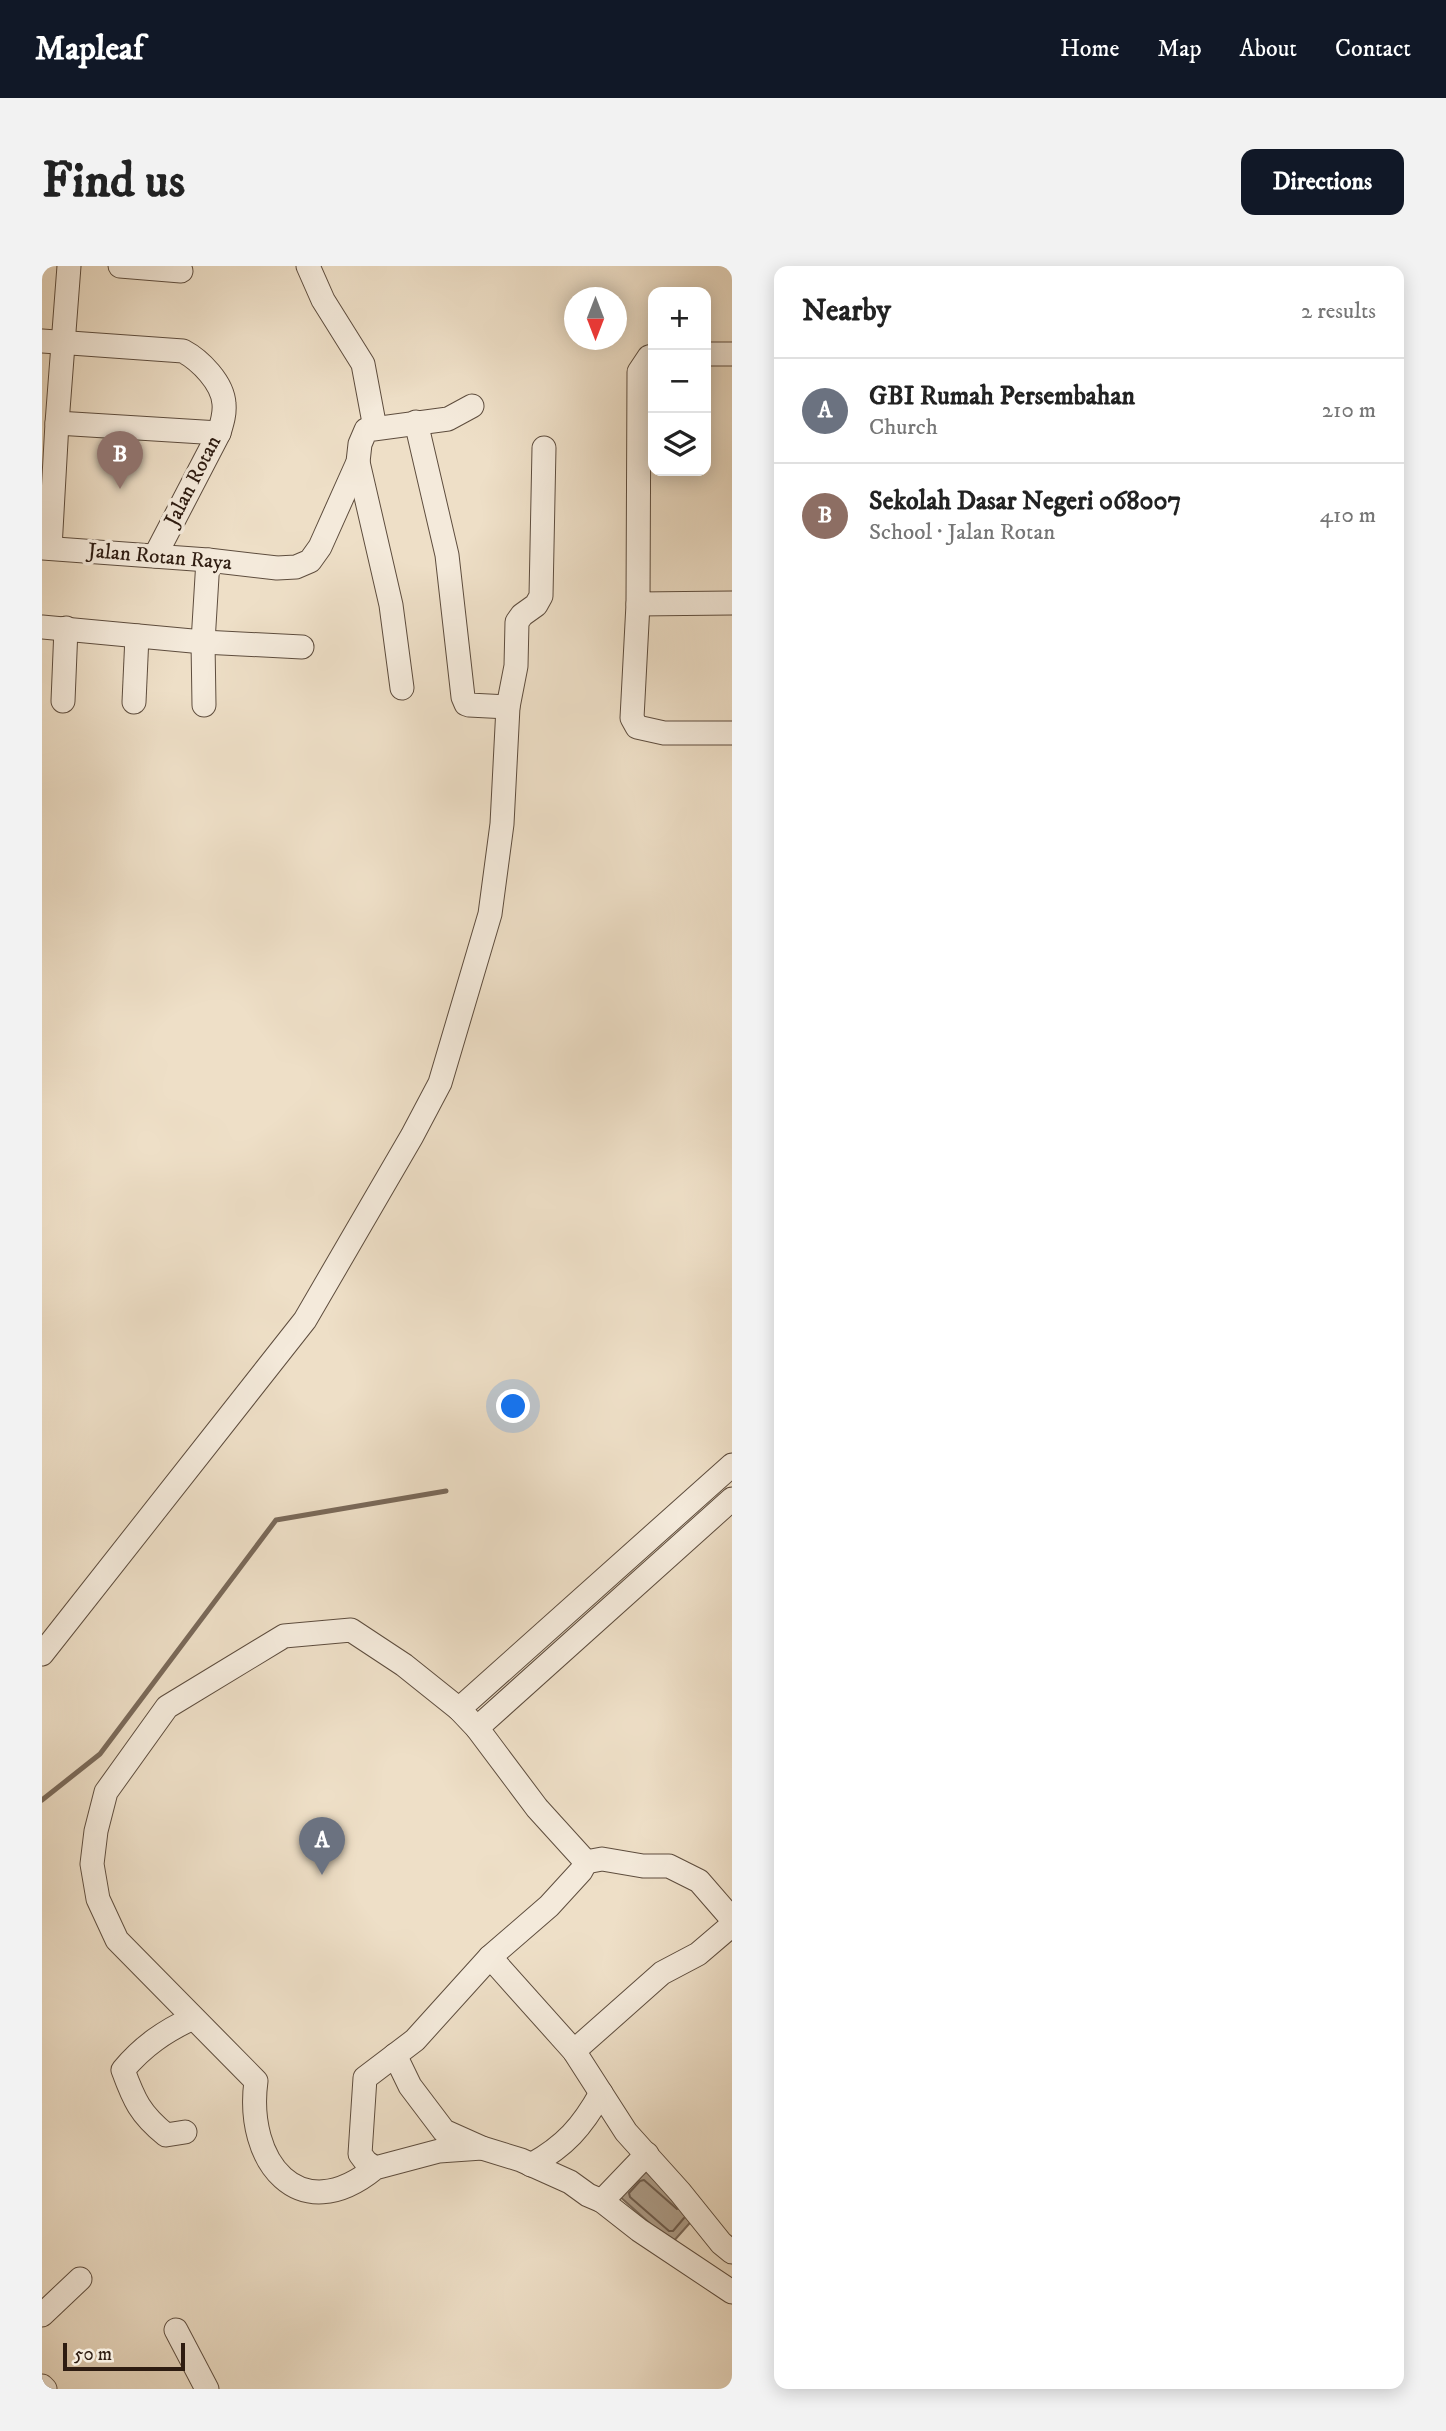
<!DOCTYPE html>
<meta charset="utf-8">
<style>
body{margin:0;font-family:"IM FELL DW Pica",serif;background:#f2f2f2;color:#222}
.controls{position:absolute;right:21px;top:21px;display:grid;overflow:hidden;border-radius:14px;box-shadow:0 4px 18px #0003}
.controls button{width:63px;height:63px;display:grid;place-items:center;padding:0;border:0;border-bottom:2px solid #e0e0e0;background:#fff;color:#222;font:35px sans-serif}
.compass{position:absolute;left:522px;top:21px;width:63px;height:63px;border-radius:50%;background:#fff;box-shadow:0 4px 18px #0003;rotate:180deg}
.scale{position:absolute;left:21px;bottom:18px;width:122px;box-sizing:border-box;padding-left:7px;border:4px solid #2e1c11;border-top:0;font-size:19px;line-height:24px;white-space:nowrap;color:#2e1c11;-webkit-text-stroke:5px #f4eadb;paint-order:stroke}
.you{position:absolute;left:472px;top:1141px;width:24px;height:24px;margin:-18px;border:5px solid #fff;border-radius:50%;background:#1a73e8;box-shadow:0 0 0 10px #1a73e833}
.badge{display:grid;place-items:center;width:46px;height:46px;border-radius:50%;background:#111827;color:#fff;font-size:23px;font-weight:700}
.pin{position:absolute;translate:-50% -58px;filter:drop-shadow(0 2px 4px #0008)}
.pin::after{content:'';position:absolute;top:37px;width:24px;height:21px;background:inherit;clip-path:polygon(0 0,100% 0,50% 100%)}
.list{margin:0;padding:0;list-style:none}
h2{display:flex;justify-content:space-between;align-items:center;height:91px;margin:0;padding:0 28px;font-size:30px}
h2 small{font-size:23px;font-weight:400;color:#767676}
.list li{display:grid;grid-template-columns:46px 1fr auto;gap:21px;align-items:center;box-sizing:border-box;height:105px;padding:0 28px;border-top:2px solid #e0e0e0}
.list b{display:block;font-size:26px;white-space:nowrap}
.list p{margin:0;font-size:23px;white-space:nowrap;color:#767676}
.list em{font-size:23px;font-style:normal;color:#767676}
.icon{flex:none;width:38px;height:38px;fill:none;stroke:currentColor;stroke-width:2;stroke-linecap:round;stroke-linejoin:round}
.map{position:relative;flex:none;width:690px;height:2123px;overflow:hidden;border-radius:14px}
header{display:flex;align-items:center;gap:42px;box-sizing:border-box;height:98px;padding:0 35px;background:#111827;color:#fff}
header strong{font-size:33px}
nav{display:flex;gap:38px;margin-inline-start:auto;font-size:24px}
.intro{display:flex;align-items:center;justify-content:space-between;box-sizing:border-box;height:168px;padding:0 42px}
h1{margin:0;font-size:49px}
.button{padding:18px 32px;border-radius:14px;background:#111827;color:#fff;font-size:24px;font-weight:700}
main{display:flex;gap:42px;padding:0 42px}
aside{flex:1;background:#fff;border-radius:14px;box-shadow:0 4px 18px #0003}
.map>svg:first-child{display:block}
.water{fill:#ad9d89;stroke:#7a6959;stroke-width:2}
.lines{fill:none;stroke-linecap:round;stroke-linejoin:round}
.shore{stroke:#6e5c4d;stroke-width:2}
.stream{stroke:#7a6959;stroke-width:5}
.minor-casing{stroke:#5e4d3e;stroke-width:25}
.minor{stroke:#f4eadb;stroke-width:23}
.labels{text-anchor:middle;dominant-baseline:central;stroke-width:7;stroke-linejoin:round;paint-order:stroke}
.street-label{font-size:21px;fill:#2e1c11;stroke:#f4eadb}
</style>
<header>
<strong>Mapleaf</strong>
<nav><a>Home</a><a>Map</a><a>About</a><a>Contact</a></nav>
</header>
<div class="intro"><h1>Find us</h1><a class="button">Directions</a></div>
<main>
<div class="map">
<svg width="690" height="2123" viewBox="0 0 690 2123">
<rect width="100%" height="100%" fill="#eedfc7"/>
<filter id="stains"><feTurbulence type="fractalNoise" baseFrequency=".00286" numOctaves="4"/><feColorMatrix values="0 0 0 0 .2 0 0 0 0 .09 0 0 0 0 .02 0 0 0 .5 -.17"/></filter>
<radialGradient id="worn" r=".72"><stop offset=".6" stop-color="#630" stop-opacity="0"/><stop offset="1" stop-color="#630" stop-opacity=".3"/></radialGradient>
<polygon class="water" points="600,1902 654,1950 630,1977 576,1929"/>
<g class="lines">
<polyline class="shore" points="635,1943 602,1914 598,1915 587,1927 588,1931 627,1965 631,1965 642,1952"/>
<polyline class="stream" points="0,1534 58,1488 234,1254 404,1225"/>
<g class="minor-casing">
<g id="minor">
<polyline points="78,0 139,5"/>
<polyline points="266,0 281,34 321,98 333,162"/>
<path d="M0,75L141,85C158,94 181,117 182,138C183,148 180,157 177,167L113,290"/>
<polyline points="664,88 690,88"/>
<polyline points="611,90 607,91 597,106 596,338 690,337"/>
<polyline points="374,156 405,289 421,431 424,438 427,439 466,441"/>
<polyline points="15,157 177,167"/>
<polyline points="316,196 349,339 360,422"/>
<polyline points="0,282 166,294 235,302 254,301 268,295 278,281 316,196 318,178 324,164 406,153 430,140"/>
<polyline points="8,282 15,157 27,0"/>
<polyline points="596,338 590,452 595,461 622,467 690,467"/>
<polyline points="0,361 161,376 260,381"/>
<polyline points="21,435 24,362"/>
<polyline points="92,436 95,370"/>
<polyline points="162,439 161,376 166,294"/>
<polyline points="0,1388 263,1054 370,870 398,817 448,648 460,558 466,441 474,400 475,356 480,349 494,339 499,330 502,182"/>
<polyline points="417,1443 690,1199"/>
<polyline points="435,1462 690,1233"/>
<polyline points="544,1596 560,1593 601,1600 627,1600 657,1615 690,1653"/>
<polyline points="448,1691 532,1785 584,1866 638,1926 679,1977 690,1986"/>
<polyline points="532,1785 620,1707 656,1688 690,1659"/>
<polyline points="353,1789 368,1820 402,1865 440,1882 479,1894 528,1916 546,1929 560,1935 597,1964 690,2026"/>
<path d="M143,1866L124,1869C98,1848 92,1834 81,1804C101,1780 123,1765 151,1752"/>
<path d="M489,1899C523,1880 540,1861 559,1827"/>
<path d="M333,1902C257,1964 203,1895 214,1815L75,1674L56,1633L50,1598L54,1565L64,1526L125,1441L242,1370L309,1364L362,1399L417,1443L435,1462L495,1542L544,1596L539,1605L507,1640L448,1691L373,1774L323,1812L318,1888L324,1896L333,1902L397,1885L440,1882"/>
<polyline points="560,1935 605,1888"/>
<polyline points="0,2049 38,2013"/>
<polyline points="134,2064 165,2123"/>
<polyline points="0,2120 3,2123"/>
</g>
</g>
<use href="#minor" class="minor"/>
</g>
<g class="labels">
<g class="street-label">
<text transform="translate(151 215) rotate(-63)">Jalan Rotan</text>
<text transform="translate(118 291) rotate(5)">Jalan Rotan Raya</text>
</g>
</g>
<rect width="100%" height="100%" filter="url(#stains)"/>
<rect width="100%" height="100%" fill="url(#worn)"/>
</svg>
<div class="controls">
<button>+</button>
<button>−</button>
<button><svg class="icon" aria-label="layers" viewBox="0 0 24 24"><path d="M12 4l9 5-9 5-9-5zM3 14l9 5 9-5"/></svg></button>
</div>
<svg class="compass" viewBox="-18 -18 36 36"><path d="M0-13l5 13h-10z" fill="#e53935"/><path d="M0 13l5-13h-10z" fill="#767676"/></svg>
<div class="scale">50 m</div>
<div class="you"></div>
<div class="pin badge" style="left:280px;top:1609px;background:#6b7280">A</div>
<div class="pin badge" style="left:78px;top:223px;background:#8d6e63">B</div>
</div>
<aside>
<h2>Nearby<small>2 results</small></h2>
<ul class="list">
<li><span class="badge" style="background:#6b7280">A</span><div><b>GBI Rumah Persembahan</b><p>Church</p></div><em>210 m</em></li>
<li><span class="badge" style="background:#8d6e63">B</span><div><b>Sekolah Dasar Negeri 068007</b><p>School · Jalan Rotan</p></div><em>410 m</em></li>
</ul>
</aside>
</main>
